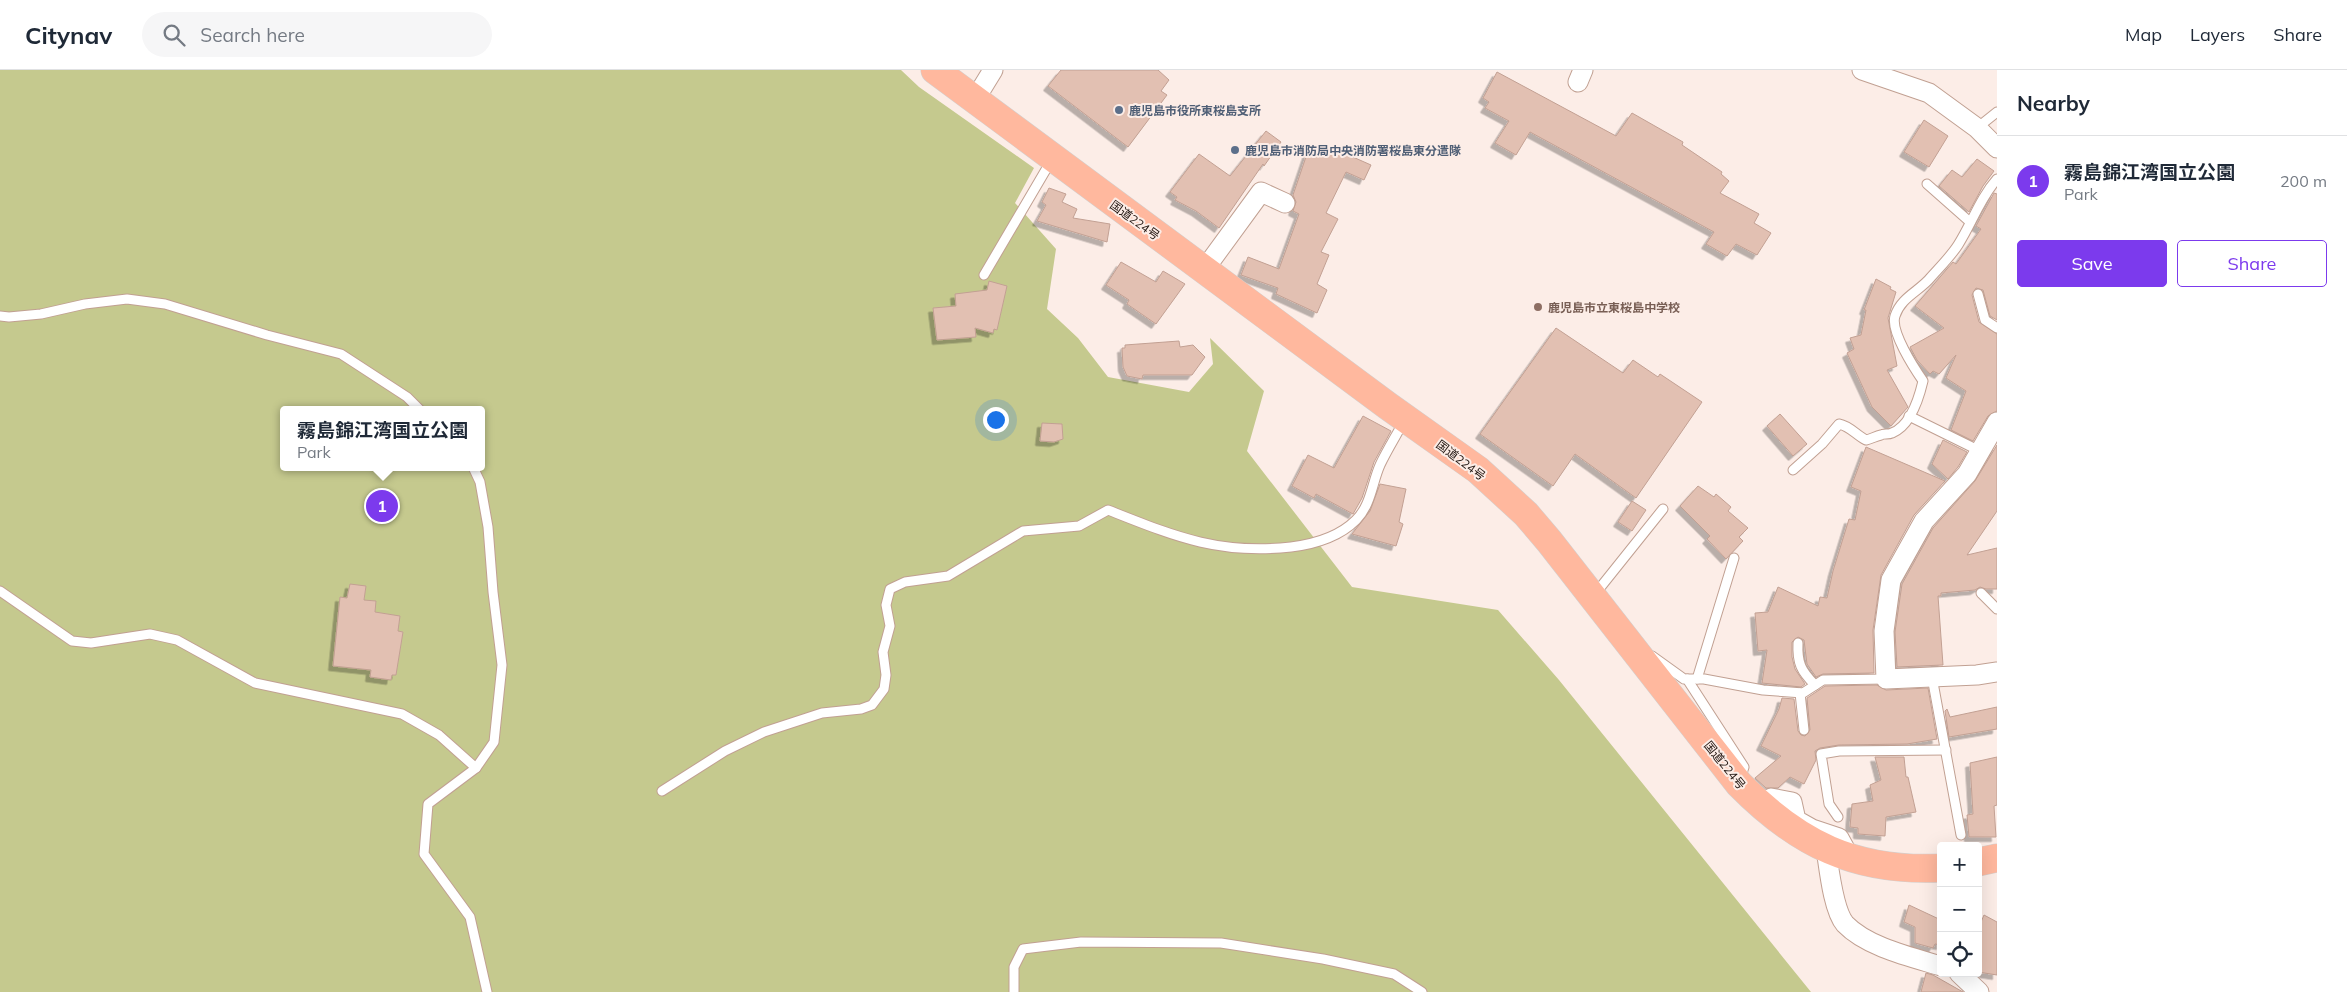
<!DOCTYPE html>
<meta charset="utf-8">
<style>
body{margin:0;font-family:Mulish,"Noto Sans JP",sans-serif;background:#f6f6f7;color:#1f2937}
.controls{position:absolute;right:15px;bottom:15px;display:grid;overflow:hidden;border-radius:5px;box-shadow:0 5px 20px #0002}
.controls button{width:45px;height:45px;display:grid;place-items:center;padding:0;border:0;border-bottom:1px solid #e0e1e3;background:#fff;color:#1f2937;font:25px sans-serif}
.you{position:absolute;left:995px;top:349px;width:18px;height:18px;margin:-12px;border:4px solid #fff;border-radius:50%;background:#1a73e8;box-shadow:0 0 0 8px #1a73e833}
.badge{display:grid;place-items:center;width:32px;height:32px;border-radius:50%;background:#7c3aed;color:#fff;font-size:16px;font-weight:700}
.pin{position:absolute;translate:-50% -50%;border:2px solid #fff;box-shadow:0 1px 5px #0006}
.popup{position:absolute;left:280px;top:336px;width:205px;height:65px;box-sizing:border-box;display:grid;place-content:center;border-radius:5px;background:#fff;filter:drop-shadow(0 1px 4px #0005);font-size:16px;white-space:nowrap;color:#747a83}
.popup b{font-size:19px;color:#1f2937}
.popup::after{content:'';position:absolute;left:50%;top:100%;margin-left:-10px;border:10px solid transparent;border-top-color:#fff}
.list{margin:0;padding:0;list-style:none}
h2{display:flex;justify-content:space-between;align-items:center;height:65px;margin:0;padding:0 20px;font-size:21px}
h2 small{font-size:16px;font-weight:400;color:#747a83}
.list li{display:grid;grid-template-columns:32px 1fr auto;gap:15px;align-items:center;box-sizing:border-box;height:90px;padding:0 20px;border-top:1px solid #e0e1e3}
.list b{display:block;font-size:19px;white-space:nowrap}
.list p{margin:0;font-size:16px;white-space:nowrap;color:#747a83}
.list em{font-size:16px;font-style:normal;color:#747a83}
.actions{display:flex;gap:10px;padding:15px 20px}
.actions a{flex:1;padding:11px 0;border:1px solid #7c3aed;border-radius:5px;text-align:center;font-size:18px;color:#7c3aed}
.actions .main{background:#7c3aed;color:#fff}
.icon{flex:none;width:28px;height:28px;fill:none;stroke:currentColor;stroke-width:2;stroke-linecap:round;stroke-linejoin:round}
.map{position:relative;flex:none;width:1997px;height:922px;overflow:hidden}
header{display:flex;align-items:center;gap:30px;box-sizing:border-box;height:70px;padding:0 25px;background:#fff;border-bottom:1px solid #e0e1e3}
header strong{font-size:24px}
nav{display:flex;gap:28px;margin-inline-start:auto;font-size:18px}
.search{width:350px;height:45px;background:#f6f6f7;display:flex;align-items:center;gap:12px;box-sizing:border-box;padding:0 18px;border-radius:28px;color:#747a83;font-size:19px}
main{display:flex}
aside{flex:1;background:#fff}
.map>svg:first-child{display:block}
.green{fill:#c5c98e;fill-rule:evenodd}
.building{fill:#e2c0b2;stroke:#c2a093;filter:url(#shadow)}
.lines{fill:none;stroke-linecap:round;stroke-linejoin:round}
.service-casing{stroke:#c1a092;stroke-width:11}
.minor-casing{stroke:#c1a092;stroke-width:21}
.trunk-casing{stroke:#d2d0cf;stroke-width:29}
.service{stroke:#fff;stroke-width:9}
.minor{stroke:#fff;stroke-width:19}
.trunk{stroke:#ffb89e;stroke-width:28}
.service-dot{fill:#5c6f8a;stroke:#fcede7;stroke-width:2}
.education-dot{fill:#8d6e63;stroke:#fcede7;stroke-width:2}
.labels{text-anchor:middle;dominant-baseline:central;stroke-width:4;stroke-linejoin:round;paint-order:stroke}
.service-label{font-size:12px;font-weight:bold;fill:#4e5e75;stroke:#fcede7;text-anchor:start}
.street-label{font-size:12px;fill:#20140f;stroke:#fcede7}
.education-label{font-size:12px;font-weight:bold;fill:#785e54;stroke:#fcede7;text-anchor:start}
</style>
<header>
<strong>Citynav</strong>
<div class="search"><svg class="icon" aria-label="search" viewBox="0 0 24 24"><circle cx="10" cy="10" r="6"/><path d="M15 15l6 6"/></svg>Search here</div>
<nav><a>Map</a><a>Layers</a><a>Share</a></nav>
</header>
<main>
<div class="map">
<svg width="1997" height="922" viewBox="0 0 1997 922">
<defs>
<filter id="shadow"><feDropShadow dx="-4.5" dy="4.5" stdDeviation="0" flood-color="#0004"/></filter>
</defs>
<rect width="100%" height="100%" fill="#fcede7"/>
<path class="green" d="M0,0H901L919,17L1034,98L1015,133L1056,179L1047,239L1078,268L1108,307L1189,322L1213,294L1210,268L1264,321L1247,381L1352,517L1498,540L1559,610L1811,922H0ZM283,340H481V397H283Z"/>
<g class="building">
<polygon points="1061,0 1158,0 1169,10 1161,21 1167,25 1128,77 1048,16"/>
<polygon points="1497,2 1616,66 1632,43 1683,72 1682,75 1722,102 1721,104 1729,111 1720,123 1759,144 1754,153 1771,163 1757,185 1736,174 1727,186 1706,174 1714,162 1530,62 1516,85 1495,73 1509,51 1485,38 1489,32 1483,28"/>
<polygon points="1924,50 1948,66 1929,97 1904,82"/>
<polygon points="1266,61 1281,72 1264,96 1263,94 1219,158 1196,141 1175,130 1177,127 1170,122 1199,84 1230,106"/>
<polygon points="1310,75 1324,85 1328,76 1371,95 1364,110 1346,102 1326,143 1338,149 1321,182 1329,185 1317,214 1327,220 1317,243 1276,224 1278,218 1241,205 1248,187 1279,199 1299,144 1293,141 1296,132 1293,125"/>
<polygon points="1977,89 1994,101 1983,116 1969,142 1939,116 1952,100 1962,107"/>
<polygon points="1049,118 1066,124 1062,132 1077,139 1073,148 1110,154 1107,172 1037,151 1046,135 1042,132"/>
<polygon points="1994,123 1997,124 1997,250 1990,246 1983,220 1976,218 1972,225 1979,252 1997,264 1997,341 1988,346 1973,371 1951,360 1966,321 1946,308 1956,285 1939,304 1933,301 1930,304 1917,290 1910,277 1944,258 1915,236 1953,192 1956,194 1981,159 1976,156"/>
<polygon points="1121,192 1156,212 1163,201 1185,214 1156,254 1127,234 1129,230 1106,215"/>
<polygon points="1876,209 1891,217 1890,219 1896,222 1888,248 1897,296 1887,300 1908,337 1891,356 1872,337 1847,283 1854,279 1850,268 1861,265 1866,240 1864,240"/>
<polygon points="989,211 1007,216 997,260 994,259 993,263 975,258 976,267 937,270 933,238 956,236 955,224 987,220"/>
<polygon points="1556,258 1623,303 1633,290 1658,307 1660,304 1702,332 1636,428 1575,384 1553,416 1480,364"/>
<polygon points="1179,271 1180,277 1193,275 1205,287 1192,305 1143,305 1142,309 1127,306 1123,297 1122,278 1125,278 1125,275"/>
<polygon points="1780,344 1807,374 1793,386 1767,356"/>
<polygon points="1363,346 1391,361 1374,392 1362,428 1353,444 1316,424 1314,428 1292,416 1308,385 1334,398"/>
<polygon points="1042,353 1062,354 1063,369 1054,372 1040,371"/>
<polygon points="1943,370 1967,382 1958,397 1948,409 1932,394"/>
<polygon points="1997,375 1997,441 1967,485 1997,478 1997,519 1986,519 1980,517 1975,520 1941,523 1941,526 1938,526 1943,595 1897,597 1895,562 1902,514 1933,458 1975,411"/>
<polygon points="1866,377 1945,411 1914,445 1881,505 1873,560 1874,603 1823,604 1816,607 1807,594 1804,570 1798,567 1792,572 1792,587 1795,599 1805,614 1801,617 1762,613 1767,580 1758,581 1755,543 1768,542 1778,517 1818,536 1820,527 1827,528 1833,501 1849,449 1855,450 1861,421 1851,417"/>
<polygon points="1380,414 1406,419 1399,452 1403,454 1396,476 1352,464 1370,441"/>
<polygon points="1698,416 1714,427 1716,424 1731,437 1728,441 1748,458 1739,467 1743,471 1726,489 1707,469 1710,466 1680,436"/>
<polygon points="1632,431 1646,440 1632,461 1618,452"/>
<polygon points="350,514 366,516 364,530 376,531 375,542 400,546 398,561 403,562 396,605 392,605 391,610 370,607 371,600 333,596 340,527 347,528"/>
<polygon points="1877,615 1886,620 1928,618 1937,669 1907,674 1839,675 1820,678 1815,681 1816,690 1804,714 1790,707 1778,718 1766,718 1755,708 1781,686 1761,676 1779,639 1782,628 1794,629 1798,661 1801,665 1805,666 1810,660 1807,628 1825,616"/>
<polygon points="1997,637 1997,659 1949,667 1945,641 1947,639 1950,647"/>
<polygon points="1875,687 1904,687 1906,707 1908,707 1916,742 1886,747 1885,766 1858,764 1858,758 1850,757 1852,734 1873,731 1870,715 1881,710"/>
<polygon points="1997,687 1997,735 1994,736 1996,767 1969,767 1967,745 1973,744 1970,693"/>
<polygon points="1909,835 1941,850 1941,875 1935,874 1933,878 1915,873 1915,857 1904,852"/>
<polygon points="1984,845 1997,852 1997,905 1978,902 1978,859"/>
<polygon points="1926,903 1933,905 1963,922 1921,922"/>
</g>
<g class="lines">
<g class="service-casing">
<g id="service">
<polyline points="1977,58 1997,42"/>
<polyline points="1927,114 1970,152"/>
<polyline points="984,205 1051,91"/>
<polyline points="1978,224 1985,250 1997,258"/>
<polyline points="0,246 9,247 41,244 85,234 127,229 165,234 267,265 341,284 407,327 420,340"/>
<polyline points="1909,346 1980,381"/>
<polyline points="473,397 480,412 488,457 493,522 502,595 494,672 476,698 428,734 424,784 470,847 487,922"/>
<path d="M1793,400L1822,374L1839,354C1850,356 1856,365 1866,370C1871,369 1876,366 1881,365C1884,363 1888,365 1892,363C1910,356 1919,328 1923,311C1914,298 1890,261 1895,246C1901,227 1920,221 1931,207C1940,197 1951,186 1958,175C1972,153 1980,128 1997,109"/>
<polyline points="0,521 72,571 91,573 150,564 177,570 255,613 402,644 439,665 476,698"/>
<polyline points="1981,523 1997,539"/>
<polyline points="1595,524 1663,439"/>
<path d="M1798,573C1797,593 1801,601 1815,615"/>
<polyline points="1652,586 1684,609 1704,609 1763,620 1803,623 1823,610 1886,609"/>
<polyline points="1932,607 1961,765"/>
<polyline points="1687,609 1744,697 1740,709"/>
<polyline points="1697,609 1734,488"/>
<polyline points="1800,623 1804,660"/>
<path d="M662,721L725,681L764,662L822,643L861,639L872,635L884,619L886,605L883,582L890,556L886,535L890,519L905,512L948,506L1023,461L1079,456L1108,440C1174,466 1218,485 1291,477C1315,474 1339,467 1356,450C1371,435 1372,413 1380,395C1387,380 1396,366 1404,351"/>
<polyline points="1838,747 1829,734 1821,684 1839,681 1946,680"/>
<polyline points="1014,922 1014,897 1023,879 1081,872 1221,873 1323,889 1394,904 1422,922"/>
</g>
</g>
<g class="minor-casing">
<g id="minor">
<polyline points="1862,0 1929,23 1977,58 1997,78"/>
<polyline points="1578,12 1583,0"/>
<polyline points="974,31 993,0"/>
<polyline points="1204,200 1261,122 1285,133"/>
<polyline points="1997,352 1967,404 1924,451 1891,510 1884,561 1886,609 1977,605 1997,602"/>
<polyline points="1771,728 1792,732 1796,750 1812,759 1839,768 1850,788"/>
<path d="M1826,779C1829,798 1833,840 1845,854C1867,877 1911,887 1941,896"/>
<polyline points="1959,903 1979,922"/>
</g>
</g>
<g class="trunk-casing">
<g id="trunk">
<path d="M935,0L1388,336L1478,400L1526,444L1549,471L1739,714C1798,774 1855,802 1941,798"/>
<polyline points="1978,792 1997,788"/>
</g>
</g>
<use href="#service" class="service"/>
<use href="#minor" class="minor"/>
<use href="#trunk" class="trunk"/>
</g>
<g class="service-dot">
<circle cx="1119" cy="40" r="5"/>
<circle cx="1235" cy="80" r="5"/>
</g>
<circle class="education-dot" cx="1538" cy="237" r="5"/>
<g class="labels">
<g class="service-label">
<text x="1129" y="40">鹿児島市役所東桜島支所</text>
<text x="1245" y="80">鹿児島市消防局中央消防署桜島東分遣隊</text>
</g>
<g class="street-label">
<text transform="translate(1135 150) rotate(36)">国道224号</text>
<text transform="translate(1461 390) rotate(37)">国道224号</text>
<text transform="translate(1725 695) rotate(51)">国道224号</text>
</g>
<g class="education-label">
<text x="1548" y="237">鹿児島市立東桜島中学校</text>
</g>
</g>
</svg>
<div class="controls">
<button>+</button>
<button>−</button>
<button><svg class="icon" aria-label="locate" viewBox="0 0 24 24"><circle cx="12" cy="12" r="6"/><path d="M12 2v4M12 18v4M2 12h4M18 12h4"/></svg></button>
</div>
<div class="you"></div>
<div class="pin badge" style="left:382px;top:436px">1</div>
<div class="popup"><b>霧島錦江湾国立公園</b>Park</div>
</div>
<aside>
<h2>Nearby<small></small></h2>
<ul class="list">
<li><span class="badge">1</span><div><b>霧島錦江湾国立公園</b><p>Park</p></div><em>200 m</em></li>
</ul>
<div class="actions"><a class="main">Save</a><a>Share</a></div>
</aside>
</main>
